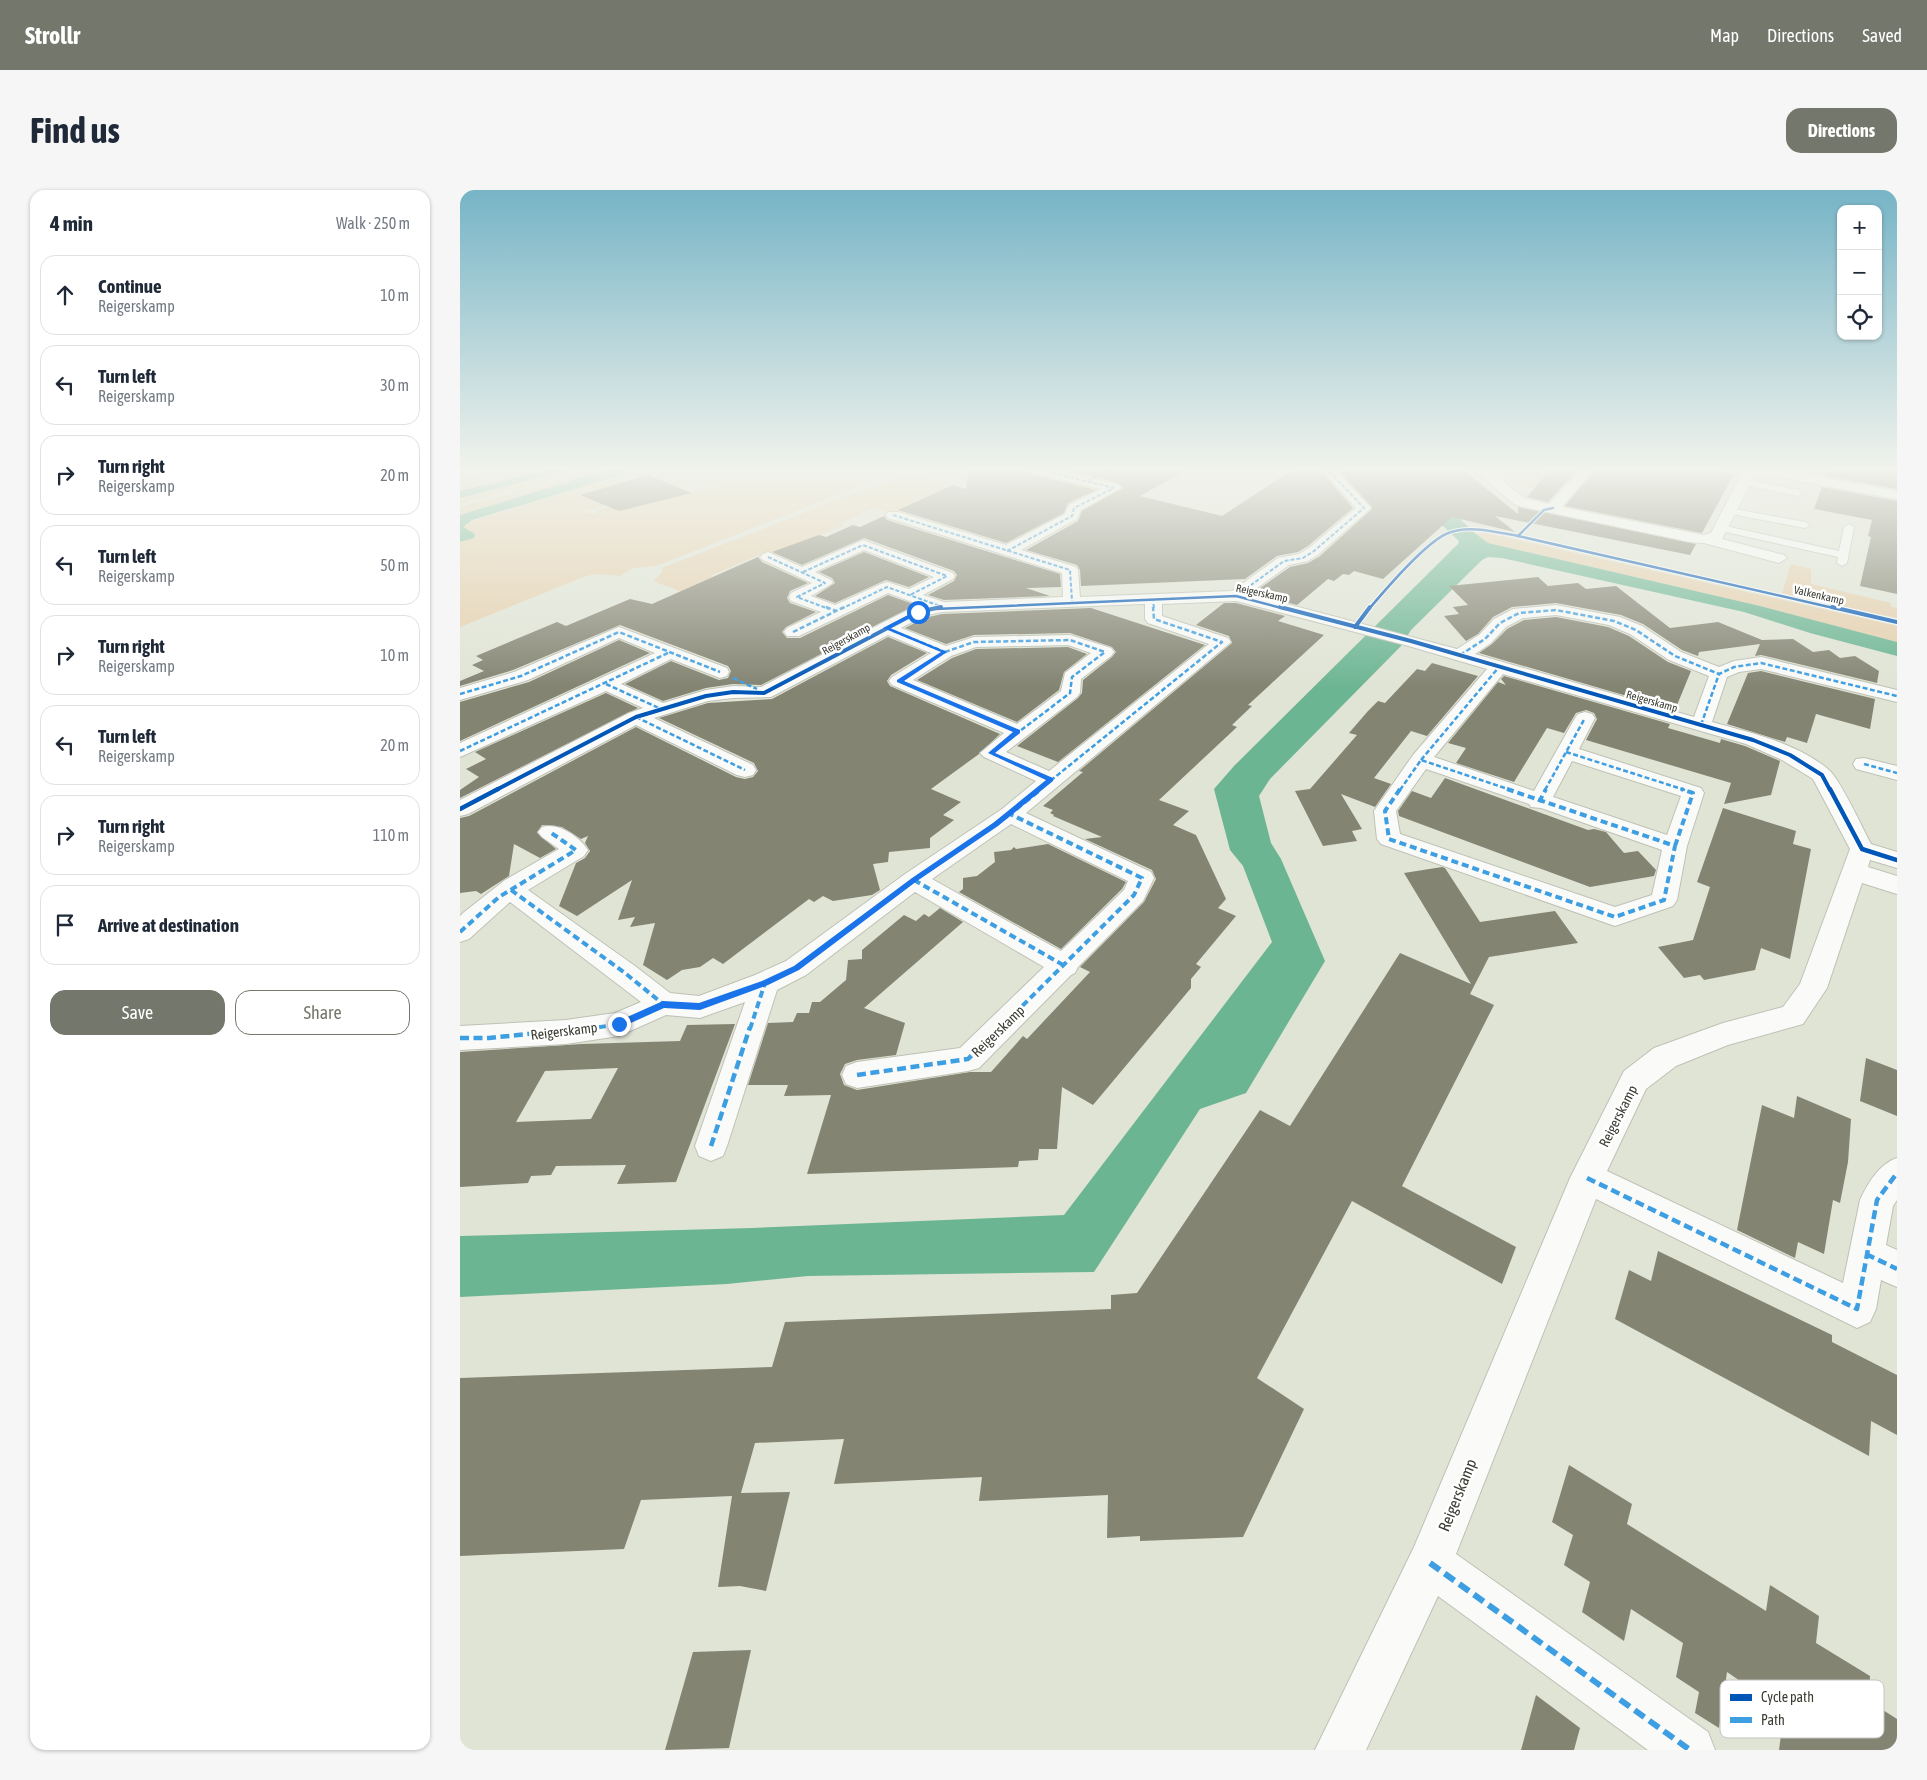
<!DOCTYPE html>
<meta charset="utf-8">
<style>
body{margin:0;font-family:"Asap Condensed",sans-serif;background:#f6f6f7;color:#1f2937}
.controls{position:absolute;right:15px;top:15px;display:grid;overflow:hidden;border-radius:10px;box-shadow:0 1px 4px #0004}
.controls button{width:45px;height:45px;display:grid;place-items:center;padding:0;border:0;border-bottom:1px solid #e0e1e3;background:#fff;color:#1f2937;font:25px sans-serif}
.stop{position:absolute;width:15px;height:15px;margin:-11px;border:4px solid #1a73e8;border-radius:50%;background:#fff}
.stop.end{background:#1a73e8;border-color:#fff;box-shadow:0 1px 5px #0008}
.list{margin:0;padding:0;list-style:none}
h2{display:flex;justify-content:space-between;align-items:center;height:65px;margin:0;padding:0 20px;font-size:21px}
h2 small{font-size:16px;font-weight:400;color:#747a83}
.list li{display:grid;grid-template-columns:32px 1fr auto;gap:15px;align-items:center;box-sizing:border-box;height:80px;margin:0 10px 10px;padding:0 10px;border:1px solid #e0e1e3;border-radius:15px}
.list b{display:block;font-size:19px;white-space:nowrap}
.list p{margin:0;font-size:16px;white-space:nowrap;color:#747a83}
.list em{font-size:16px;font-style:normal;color:#747a83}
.actions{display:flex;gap:10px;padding:15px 20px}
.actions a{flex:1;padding:11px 0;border:1px solid #74776b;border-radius:15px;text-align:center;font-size:18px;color:#74776b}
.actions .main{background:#74776b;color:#fff}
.icon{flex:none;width:28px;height:28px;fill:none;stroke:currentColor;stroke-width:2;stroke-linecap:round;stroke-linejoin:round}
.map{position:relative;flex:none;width:1437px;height:1560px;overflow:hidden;border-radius:15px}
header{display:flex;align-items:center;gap:30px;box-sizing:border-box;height:70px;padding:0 25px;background:#74776b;color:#fff}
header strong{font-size:24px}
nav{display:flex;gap:28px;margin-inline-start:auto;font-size:18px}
.intro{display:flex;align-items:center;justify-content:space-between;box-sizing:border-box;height:120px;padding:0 30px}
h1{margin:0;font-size:35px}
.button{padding:12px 22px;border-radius:15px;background:#74776b;color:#fff;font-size:18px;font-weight:700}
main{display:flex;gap:30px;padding:0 30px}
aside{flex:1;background:#fff;border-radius:15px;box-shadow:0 1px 4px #0004}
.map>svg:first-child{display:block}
.green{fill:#e5cfad;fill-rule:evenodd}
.water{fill:#6cb593}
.building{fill:#848473;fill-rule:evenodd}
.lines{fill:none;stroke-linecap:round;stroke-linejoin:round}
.service-casing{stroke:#bec1b5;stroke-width:2}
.minor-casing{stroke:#bec1b5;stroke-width:2}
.service{fill:#fafbf9;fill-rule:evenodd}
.minor{fill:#fafbf9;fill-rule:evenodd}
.quiet-far4{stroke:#3e9ee2;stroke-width:2;stroke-dasharray:4 2;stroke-linecap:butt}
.quiet-far3{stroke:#3e9ee2;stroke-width:2.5;stroke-dasharray:5 2.5;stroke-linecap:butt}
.quiet-far2{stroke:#3e9ee2;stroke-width:4;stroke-dasharray:7 4;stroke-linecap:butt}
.quiet-far1{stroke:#3e9ee2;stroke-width:4.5;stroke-dasharray:9 4.5;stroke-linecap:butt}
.quiet{stroke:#3e9ee2;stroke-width:6;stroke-dasharray:12 6;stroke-linecap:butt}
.cycleway-far2-casing{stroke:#fff;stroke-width:4.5}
.cycleway-far1-casing{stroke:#fff;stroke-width:6}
.cycleway-casing{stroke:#fff;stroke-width:8}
.cycleway-far2{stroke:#0057b8;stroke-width:2.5}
.cycleway-far1{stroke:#0057b8;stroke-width:4}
.cycleway{stroke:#0057b8;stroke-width:4.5}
.route{fill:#1a73e8}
.labels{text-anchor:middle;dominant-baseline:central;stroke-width:5;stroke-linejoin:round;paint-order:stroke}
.far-street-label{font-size:11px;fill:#3a3c32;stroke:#fff}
.street-label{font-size:14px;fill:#3a3c32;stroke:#fff}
.near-street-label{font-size:16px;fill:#3a3c32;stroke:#fff}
.key{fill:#fff;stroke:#c4c4c2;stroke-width:1}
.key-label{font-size:14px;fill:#3a3c32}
</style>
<header>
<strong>Strollr</strong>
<nav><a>Map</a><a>Directions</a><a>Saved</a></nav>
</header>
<div class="intro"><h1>Find us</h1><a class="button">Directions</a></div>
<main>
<aside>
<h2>4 min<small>Walk · 250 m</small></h2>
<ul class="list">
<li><svg class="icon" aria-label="ahead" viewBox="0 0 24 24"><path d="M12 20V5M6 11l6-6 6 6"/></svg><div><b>Continue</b><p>Reigerskamp</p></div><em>10 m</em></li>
<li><svg class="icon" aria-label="left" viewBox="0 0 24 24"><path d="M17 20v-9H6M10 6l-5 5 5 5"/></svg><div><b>Turn left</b><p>Reigerskamp</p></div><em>30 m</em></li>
<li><svg class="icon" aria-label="right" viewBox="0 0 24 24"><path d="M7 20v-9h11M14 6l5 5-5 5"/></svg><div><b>Turn right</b><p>Reigerskamp</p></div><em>20 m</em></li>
<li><svg class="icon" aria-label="left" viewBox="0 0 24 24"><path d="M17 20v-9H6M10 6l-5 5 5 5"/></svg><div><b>Turn left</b><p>Reigerskamp</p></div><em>50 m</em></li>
<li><svg class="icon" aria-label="right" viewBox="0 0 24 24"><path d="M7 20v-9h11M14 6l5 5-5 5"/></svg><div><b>Turn right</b><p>Reigerskamp</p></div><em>10 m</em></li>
<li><svg class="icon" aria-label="left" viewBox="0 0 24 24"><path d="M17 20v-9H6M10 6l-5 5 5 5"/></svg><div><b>Turn left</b><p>Reigerskamp</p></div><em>20 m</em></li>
<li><svg class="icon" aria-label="right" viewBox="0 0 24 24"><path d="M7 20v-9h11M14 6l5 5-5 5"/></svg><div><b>Turn right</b><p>Reigerskamp</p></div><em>110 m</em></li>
<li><svg class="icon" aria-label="arrive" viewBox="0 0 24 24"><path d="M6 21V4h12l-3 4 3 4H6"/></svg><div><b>Arrive at destination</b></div></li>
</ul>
<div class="actions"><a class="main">Save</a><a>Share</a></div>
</aside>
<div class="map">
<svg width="1437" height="1560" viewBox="0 0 1437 1560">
<rect width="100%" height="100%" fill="#e0e4d5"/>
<g class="green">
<polygon points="36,279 91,279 0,301 0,288"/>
<polygon points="113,279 132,279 0,314 0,308"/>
<polygon points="142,279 150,279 0,325 0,317"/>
<path d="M156,279H510L493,286L439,281L196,376L173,378L160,386L138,384L126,386L0,437V352L14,348L3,337L4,334L170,282ZM246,292L259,295L229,303H200L136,320L137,324L122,322L188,303Z"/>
<polygon points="1041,279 1097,279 1081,299 1064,296"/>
<polygon points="442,285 490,291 482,295 494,298 434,324 415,318 381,333 385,335 316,363 309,361 250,386 307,410 271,420 193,391 202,383 202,378"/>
<polygon points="1026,343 1437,436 1437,452 1300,416 1028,353 1016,344"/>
<polygon points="1331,374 1351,379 1351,394 1431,413 1431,417 1437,418 1437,428 1322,403"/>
</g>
<g class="water">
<polygon points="91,279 113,279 0,308 0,301"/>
<polygon points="150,279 171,282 12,330 3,337 15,344 14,348 0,352 0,325"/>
<polygon points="922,279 946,279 1016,344 1028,353 1300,416 1437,452 1437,466 1350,443 1284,422 1042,368 1028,367 1022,370 951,440 941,456 810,589 799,606 811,653 821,669 865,771 786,903 740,919 634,1082 348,1086 267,1094 0,1107 0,1046 292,1038 604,1025 812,752 783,676 770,660 754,599 774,576 998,354 999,351"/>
</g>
<g class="building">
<polygon points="509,279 568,279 571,284 636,300 608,313 604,323 546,353 438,320 493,295 506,299"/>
<polygon points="602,279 728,279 680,306 762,326 834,279 859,279 893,318 848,356 838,362 817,366 785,389 621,396 620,380 617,375 566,360 618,331 622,321 663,298 659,293"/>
<polygon points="877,279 1002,279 1058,324 1058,317 1236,354 1230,365 1035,326 1055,342 992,327 923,389 894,381 889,385 883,384 874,391 868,389 837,415 793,403 830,377 848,373 860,366 912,319 912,317"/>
<polygon points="1091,279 1118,279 1088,312 1067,307"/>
<polygon points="1136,279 1245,279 1274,284 1242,343 1105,316"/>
<polygon points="1368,279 1437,279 1437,299 1366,286"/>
<polygon points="188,285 232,303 159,321 120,305"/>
<polygon points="1362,297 1437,311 1437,404 1400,396 1411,347 1408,346 1412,330 1354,319"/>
<polygon points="424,326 427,330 600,384 601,397 566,398 590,406 484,410 468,405 494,391 497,385 494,381 404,348 342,375 312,362 359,345 366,347 393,335 400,337"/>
<polygon points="404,362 469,387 449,397 426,390 375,413 355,406 375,393 372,388 359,382"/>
<polygon points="298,367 302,372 348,393 330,401 327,408 330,413 356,422 326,437 322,442 327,448 340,448 428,405 456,415 301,495 273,494 246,498 203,511 165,494 211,471 259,490 268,488 271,481 268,476 160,435 53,480 0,496 0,491 24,481 12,475 23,470 16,466 97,432 106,436 170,409 192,414"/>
<polygon points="1078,387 1088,396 1118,393 1126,399 1156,396 1210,438 1258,432 1302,450 1333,449 1353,462 1369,460 1380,468 1395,466 1419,481 1417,493 1301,465 1295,466 1300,454 1239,462 1238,466 1222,460 1183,434 1161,425 1096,413 1052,417 1033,427 1018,444 1006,451 984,426 999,424 993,417 1008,415 989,396"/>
<polygon points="764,413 776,413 825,426 818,431 864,445 788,515 792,516 772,535 777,537 699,610 729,621 713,635 736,645 766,709 758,718 776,726 736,774 741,777 731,789 731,798 633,915 602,897 597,959 579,959 578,970 559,971 558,977 347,984 371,905 324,906 328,895 288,895 308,833 333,832 337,823 349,823 352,812 360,812 386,790 388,770 402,769 402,760 444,725 456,731 464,724 469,727 480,718 503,732 404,818 445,833 436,865 397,870 385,874 380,884 384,895 397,900 510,882 531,882 563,846 567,849 630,782 620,777 684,712 696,689 692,680 625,649 642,647 593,626 594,625 590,623 593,620 583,616 623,582 619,581 772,453 769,446 736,435"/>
<polygon points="631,418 745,455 598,572 557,556 618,508 622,503 623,490 652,467 656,462 652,457 610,443 514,445 486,454 445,438 464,428 482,424"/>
<polygon points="1096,427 1148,437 1169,446 1208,472 1231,481 1215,520 1019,463 1032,454 1047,439 1064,430"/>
<polygon points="428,447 467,463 431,485 427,491 430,496 540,544 519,564 471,599 501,612 483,625 494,630 470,648 470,658 429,662 428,672 413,674 420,700 412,705 373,711 363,706 354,712 349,709 263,774 253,768 240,777 222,780 207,790 183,775 195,733 170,737 175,727 158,730 172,690 117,726 99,716 116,673 125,668 130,661 125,653 128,646 121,649 102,637 82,635 77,643 96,659 80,668 54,654 49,686 21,704 16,701 0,703 0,628 9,626 176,537 276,587 285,589 293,587 298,581 294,573 199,528 248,513 312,509"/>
<polygon points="159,450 190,463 0,551 0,512 69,492"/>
<polygon points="608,457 627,464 604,482 599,500 557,532 457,490 492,468 516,459"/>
<polygon points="972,473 1018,486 967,546 951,541 914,588 931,594 915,617 881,604 902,639 892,641 897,651 863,656 835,601 850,599 897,545 889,543 908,521 918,511 925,513 957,479 965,481"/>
<polygon points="1301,481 1415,509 1410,539 1356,524 1347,553 1327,547 1325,552 1267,534 1288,483"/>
<polygon points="1044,486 1210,534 1208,538 1260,553 1261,549 1285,556 1320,571 1311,605 1264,614 1271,593 1126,550 1137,529 1134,523 1126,520 1116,523 1104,543 1087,538 1054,592 996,573 1006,558 988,553 1038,492 1046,495 1041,489"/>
<polygon points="146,503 178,518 0,608 0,600 19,587 6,579 26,569 15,562"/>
<polygon points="985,588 1128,640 1134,639 1146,642 1164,663 1178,661 1196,680 1194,686 1130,697 939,626 938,621 952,601 971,608"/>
<polygon points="1263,618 1336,641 1333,654 1351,659 1330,769 1301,758 1295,780 1244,790 1240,785 1224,788 1198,757 1233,750 1250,697 1237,692"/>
<polygon points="588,654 666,692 662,699 601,759 499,702 503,699 503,688 517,686 535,672 534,662 551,660 554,657 556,659"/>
<polygon points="982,677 985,678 1020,732 1095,721 1118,753 1029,767 1010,804 1034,815 942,996 1056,1057 1042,1094 892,1011 797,1188 844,1219 783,1347 680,1351 680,1346 647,1348 648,1305 519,1311 522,1287 374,1294 384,1249 295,1253 281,1303 330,1302 306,1401 280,1396 258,1397 272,1306 181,1310 164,1359 0,1366 0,1188 312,1177 325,1132 651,1119 651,1105 677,1103 800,920 830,936 940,763 1011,794 944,683"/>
<path d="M275,834L216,992L157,994L166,975L96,976L91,985L71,986L68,993L0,997V862L122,854L220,851L227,835ZM158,878L131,929L56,932L85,881Z"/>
<polygon points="1406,868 1437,880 1437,926 1400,911"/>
<polygon points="1337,906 1391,929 1388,972 1380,1013 1373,1010 1364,1064 1338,1052 1335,1068 1277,1040 1302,915 1334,928"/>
<polygon points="1198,1061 1372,1145 1372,1152 1437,1185 1437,1245 1411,1231 1409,1266 1155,1129 1169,1080 1191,1091"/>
<polygon points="1109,1275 1172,1314 1167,1334 1306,1421 1310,1395 1359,1426 1356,1453 1410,1486 1409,1511 1437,1529 1437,1560 1319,1560 1324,1521 1267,1482 1259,1538 1235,1523 1239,1502 1216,1487 1223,1453 1171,1419 1164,1451 1122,1422 1130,1392 1104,1375 1113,1345 1092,1332"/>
<polygon points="291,1460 269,1558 205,1560 233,1462"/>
<polygon points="1076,1505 1120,1538 1114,1560 1061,1560"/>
</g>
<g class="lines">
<g class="service-casing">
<g id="service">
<polygon points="1284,289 1338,300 1343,303 1338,306 1281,294 1281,290"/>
<polygon points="1269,318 1345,332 1350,335 1345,338 1266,323 1264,321"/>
<polygon points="1389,334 1394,337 1387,373 1382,376 1377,373 1378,367 1261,341 1256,338 1261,335 1379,361 1384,337"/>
</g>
</g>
<g class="minor-casing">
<g id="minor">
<path d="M570,279H593L659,295L661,298L621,320L617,329L561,360L616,377L618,380L620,407L772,401L818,368L839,364L849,358L896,318L861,279H874L911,318L859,364L848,371L829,375L789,404L997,459L1019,445L1034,429L1053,419L1096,415L1160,427L1182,436L1221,462L1259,477L1274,471L1301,467L1437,500V512L1301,479L1279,482L1267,487L1252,532C1291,543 1338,553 1369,580C1380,589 1403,639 1411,654L1437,662V678L1410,670L1408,677L1437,686V704L1402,693L1367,798L1343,834L1268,855L1216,876L1186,899L1147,981L1383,1093L1400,1010C1408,993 1419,974 1437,968V1010L1433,1016L1426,1055L1437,1060V1097L1421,1090L1416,1119L1410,1132L1397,1138L1136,1009L996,1364L1248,1542L1255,1560H1188L978,1406L906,1560H855L954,1357L1110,988L1164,881L1194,858L1263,833L1323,817L1340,794L1390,659L1353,589L1322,570L1286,554L1043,484L974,567L1074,601L1115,528L1118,524L1125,522L1132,524L1135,528L1119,559L1241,598L1244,603L1227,656L1217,710L1213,716L1155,736L921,654L917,649L914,621L953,565L1027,479L945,455L776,411L702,414V426L768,448L771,452L566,623L691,682L694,688L683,711L618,777L615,783L611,785L519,878L508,881L397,898L386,894L382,885L386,876L397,872L500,858L584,777L455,702L346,785L317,800L267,956L263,966L251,971L239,966L235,956L285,812L240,828L206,825L159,846L106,854L0,860V836L106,830L155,823L181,812L50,712L9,749L0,752V726L3,723L45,690L99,659L82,647L78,642L82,637C98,632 119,646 128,660L124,666L68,700L175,776L210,803L239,806L295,785L326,771L445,684L542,619L576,591L524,567L520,563L544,543L432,495L429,491L432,487L471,463L428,445L311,507L273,508L248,511L194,528L293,575L296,580L293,585L285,587L277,585L176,535L8,624L0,626V610L169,523L183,518L146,501L0,567V553L195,463L159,448L68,490L0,510V498L54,482L159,437L267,478L269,482L267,486L260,488L211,469L161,494L203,513L246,500L273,496L301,497L420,434L452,418L463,416L428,403L339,446H327L324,442L327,438L361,422L331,411L329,407L331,403L352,393L303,370L300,367L303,364L308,362L342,377L403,350L493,383L495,386L493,389L463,405L484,412L603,407L602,383L428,328L426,325L428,322H438L546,355L605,324L609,315L641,299L571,282ZM404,360L474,387L449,399L427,392L421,394L375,415L351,406L373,393L371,390L355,382ZM685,414V429L688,433L749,454L589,581L546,562L617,507L620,503L621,489L651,466L654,462L651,458L610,445L514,447L486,456L441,438L463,426L482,422ZM1096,425L1149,435L1170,444L1209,470L1249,486L1234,527L1015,464L1031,453L1046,437L1063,428ZM608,455L631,463L605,483L601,501L557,534L453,490L491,466L516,457ZM1112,571L1221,606L1207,645L1093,607ZM966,579L1069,614L1071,617L1081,618L1202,660L1192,705L1155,717L940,644L936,621ZM551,634L668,691L664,700L601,761L472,689Z"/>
<polygon points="1013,279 1027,279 1064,308 1089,314 1121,279 1134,279 1102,317 1244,345 1251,343 1284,279 1318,279 1437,301 1437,309 1296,283 1262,349 1324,365 1327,368 1319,373 1244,353 1230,352 1063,317 1054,314"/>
<polygon points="1404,568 1437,576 1437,590 1396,579 1393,574 1396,569"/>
</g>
</g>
<use href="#service" class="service"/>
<use href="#minor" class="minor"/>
<g class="quiet-far4">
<polyline points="628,291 654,279"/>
<polyline points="433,325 610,380 612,411"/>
<polyline points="547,361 612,326 614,318 654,298 576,279"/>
<polyline points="308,367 365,393 337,407 369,419"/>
<polyline points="343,382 403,355 487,386 450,405"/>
<polyline points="776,406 824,371 843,368 854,361 904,318 867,279"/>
<polyline points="693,408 694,419"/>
<polyline points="381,419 427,397 480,416"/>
</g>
<g class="quiet-far3">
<polyline points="366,417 376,421 384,417"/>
<polyline points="426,438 485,462 439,491 557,541"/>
<polyline points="333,442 376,421"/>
<polyline points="485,462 514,452 610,450 645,462 612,487 610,503 531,563 591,590"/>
<polyline points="1000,465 1025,449 1040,433 1059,423 1096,420 1154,431 1176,440 1215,466 1259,484"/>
<polyline points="273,488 297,499"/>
<polyline points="146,494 201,519"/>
<polyline points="0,504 61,486 159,442 260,482"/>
<polyline points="176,527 285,580"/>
<polyline points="1241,535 1259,484 1274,477 1301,473 1437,506"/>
<polyline points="0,561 210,462"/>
<polyline points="1106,562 1225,600"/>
<polyline points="961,570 1039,477"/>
<polyline points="1404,574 1437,583"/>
<polyline points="579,600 762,452 694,429 693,417"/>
<polyline points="940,600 961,570 1051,600"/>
<polyline points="1085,600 1125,528"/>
</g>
<g class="quiet-far2">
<polyline points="940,599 925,621 929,649 1155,727 1204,710 1215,656"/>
<polyline points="1047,599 1215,656"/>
<polyline points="1079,612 1086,599"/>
<polyline points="1215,656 1233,603 1221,599"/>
<polyline points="454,690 605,776"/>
<polyline points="51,700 165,783 203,814"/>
<polyline points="0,742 39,707 116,660 90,642"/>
<polyline points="128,839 159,834 203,814 240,817 305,793 336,778 454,690 550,624"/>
<polyline points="290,839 305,793"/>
<polyline points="539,839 674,705 682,688 550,624 581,599"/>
</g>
<g class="quiet-far1">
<polyline points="0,848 29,848 136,837"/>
<polyline points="397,885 508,869 540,837"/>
<polyline points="251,956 290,837"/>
<polyline points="1127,988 1397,1119 1417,1010 1437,983"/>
<polyline points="1406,1064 1437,1079"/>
</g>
<polyline class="quiet" points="970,1373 1230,1560"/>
<g class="cycleway-far2-casing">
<g id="cycleway-far2">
<polyline points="1093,318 1084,320 1058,346 1378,419"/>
<polyline points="475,419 776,406 825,419"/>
<path d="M909,419C925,400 965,354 986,344C1006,334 1037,342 1058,346"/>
</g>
</g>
<g class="cycleway-far1-casing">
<g id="cycleway-far1">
<polyline points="820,417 951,451 1293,550 1330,565 1362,585 1370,600"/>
<polyline points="1372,417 1437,432"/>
<polyline points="895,437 910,417"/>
<polyline points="36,600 176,527 246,506 273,502 304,503 458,422 481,417"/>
</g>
</g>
<g class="cycleway-casing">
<g id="cycleway">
<polyline points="1370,599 1402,659 1437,670"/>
<polyline points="0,619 38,599"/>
</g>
</g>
<use href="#cycleway-far2" class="cycleway-far2"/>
<use href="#cycleway-far1" class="cycleway-far1"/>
<use href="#cycleway" class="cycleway"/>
</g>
<linearGradient id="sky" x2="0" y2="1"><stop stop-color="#76b4c6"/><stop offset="0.56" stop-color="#f1f3ec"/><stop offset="1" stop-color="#f1f3ec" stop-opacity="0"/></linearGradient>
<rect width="1437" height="498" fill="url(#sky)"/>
<polygon class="route" points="456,421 461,422 430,438 487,462 444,491 560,540 560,543 535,563 593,588 593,591 538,636 457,691 339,780 308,795 240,820 204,818 162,837 156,837 156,832 203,811 239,813 302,791 334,776 452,688 533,633 586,590 528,563 553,542 437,492 437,490 481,462 423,438"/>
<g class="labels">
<g class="far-street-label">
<text transform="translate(802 403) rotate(12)">Reigerskamp</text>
<text transform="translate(1359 405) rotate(13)">Valkenkamp</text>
<text transform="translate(386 449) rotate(-29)">Reigerskamp</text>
<text transform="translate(1192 511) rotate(16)">Reigerskamp</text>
</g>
<g class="street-label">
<text transform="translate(104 841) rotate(-7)">Reigerskamp</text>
<text transform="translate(538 841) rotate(-44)">Reigerskamp</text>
<text transform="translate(1158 926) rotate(-63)">Reigerskamp</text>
</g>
<g class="near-street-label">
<text transform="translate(997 1305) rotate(-68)">Reigerskamp</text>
</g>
</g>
<rect x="1260" y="1490" width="164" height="58" rx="8" class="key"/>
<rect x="1270" y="1504" width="22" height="7" fill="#0057b8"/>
<rect x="1270" y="1527" width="22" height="6" fill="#3e9ee2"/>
<g class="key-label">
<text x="1301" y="1512">Cycle path</text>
<text x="1301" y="1535">Path</text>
</g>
</svg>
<div class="controls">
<button>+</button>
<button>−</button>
<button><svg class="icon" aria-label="locate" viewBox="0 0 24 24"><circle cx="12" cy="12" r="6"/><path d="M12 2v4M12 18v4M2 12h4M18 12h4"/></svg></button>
</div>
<div class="stop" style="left:458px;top:422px"></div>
<div class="stop end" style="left:159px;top:834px"></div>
</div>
</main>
